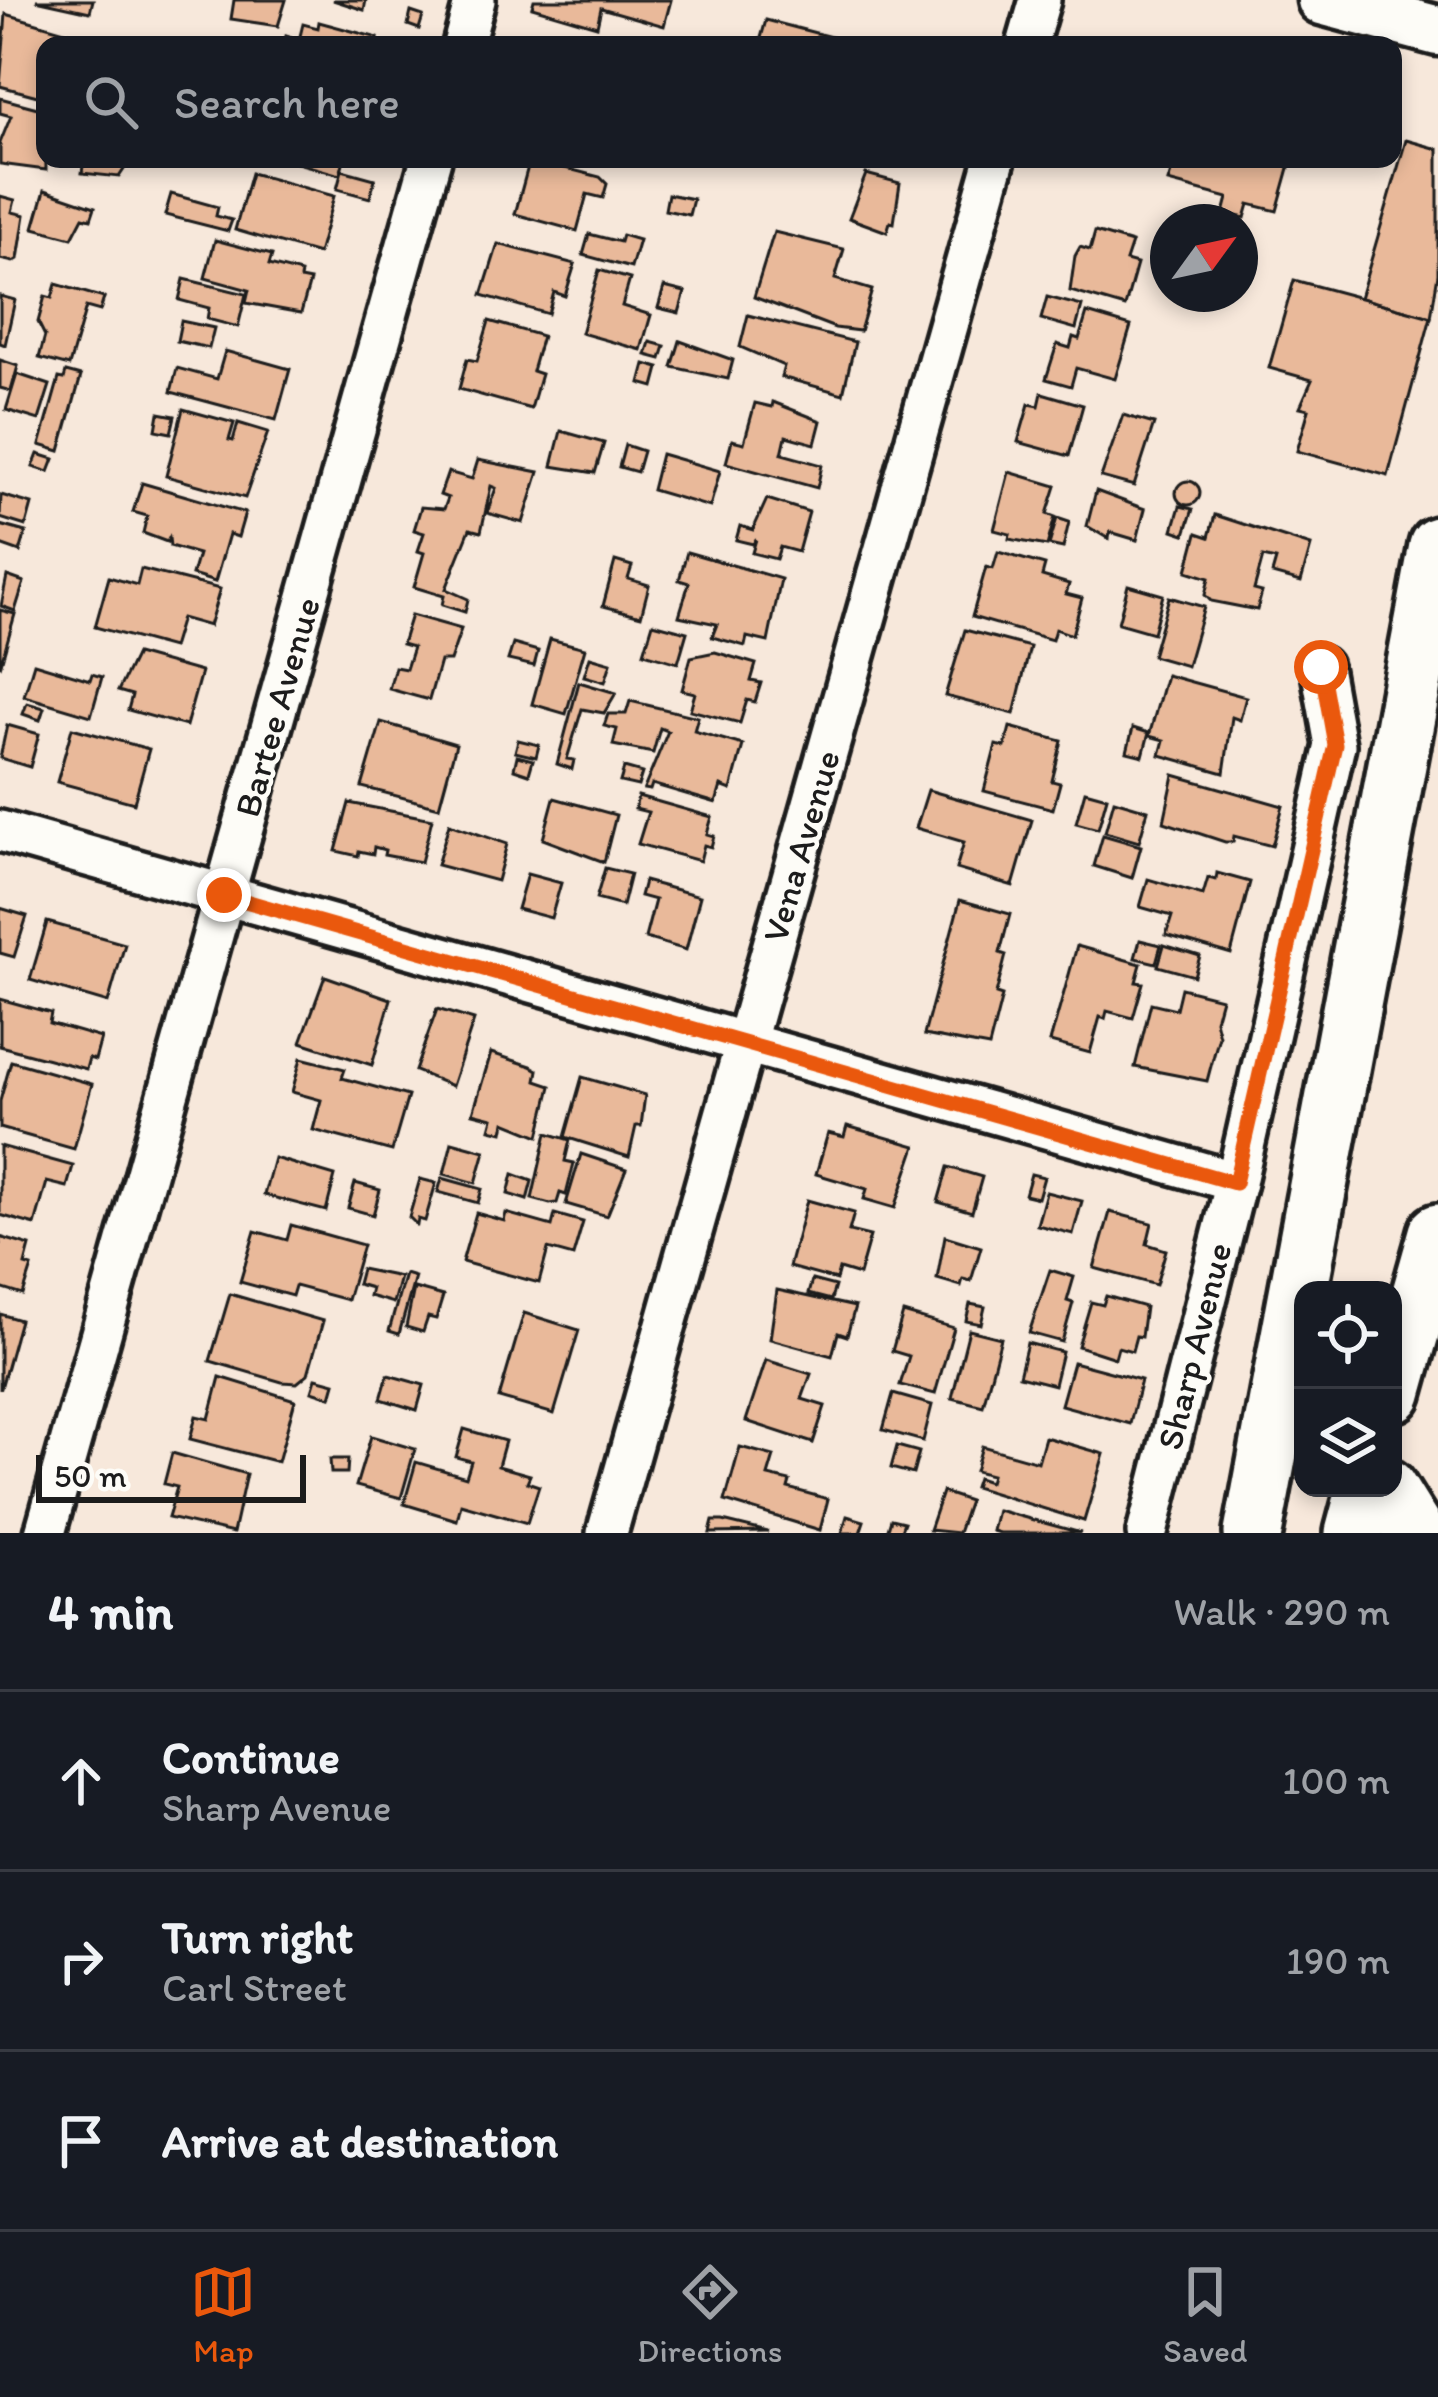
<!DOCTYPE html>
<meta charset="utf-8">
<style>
body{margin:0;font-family:Itim,sans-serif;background:#20242c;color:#f1f3f6}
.controls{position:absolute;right:36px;bottom:36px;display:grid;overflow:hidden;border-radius:24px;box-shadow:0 6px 18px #0003}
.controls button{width:108px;height:108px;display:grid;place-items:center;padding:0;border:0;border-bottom:3px solid #363941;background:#171b24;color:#f1f3f6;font:60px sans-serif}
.compass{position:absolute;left:1150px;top:204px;width:108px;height:108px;border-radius:50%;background:#171b24;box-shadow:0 6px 18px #0003;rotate:57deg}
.scale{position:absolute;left:36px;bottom:30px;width:270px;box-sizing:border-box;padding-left:12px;border:6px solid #1c1c1c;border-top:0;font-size:33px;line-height:42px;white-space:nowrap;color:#1c1c1c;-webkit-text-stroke:9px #fdfcf7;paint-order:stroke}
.stop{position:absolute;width:36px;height:36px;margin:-27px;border:9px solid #ea580c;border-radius:50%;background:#fff}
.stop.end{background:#ea580c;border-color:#fff;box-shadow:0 3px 12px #0008}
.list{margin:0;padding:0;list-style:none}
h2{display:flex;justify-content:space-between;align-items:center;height:156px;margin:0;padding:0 48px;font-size:51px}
h2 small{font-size:39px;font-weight:400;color:#9ea1a6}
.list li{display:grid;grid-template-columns:78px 1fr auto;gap:36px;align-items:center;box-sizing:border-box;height:180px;padding:0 48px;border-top:3px solid #363941}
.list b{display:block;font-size:45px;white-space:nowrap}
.list p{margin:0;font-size:39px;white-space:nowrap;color:#9ea1a6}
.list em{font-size:39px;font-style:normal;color:#9ea1a6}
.icon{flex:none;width:66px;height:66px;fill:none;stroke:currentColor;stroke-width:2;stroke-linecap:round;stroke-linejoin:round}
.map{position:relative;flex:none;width:1438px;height:1533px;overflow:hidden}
.search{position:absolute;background:#171b24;box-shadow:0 6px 18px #0003;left:36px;right:36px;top:36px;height:132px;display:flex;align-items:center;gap:30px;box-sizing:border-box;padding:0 42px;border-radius:24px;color:#9ea1a6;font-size:45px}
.sheet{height:696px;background:#171b24}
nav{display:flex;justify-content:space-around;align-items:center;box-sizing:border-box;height:168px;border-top:3px solid #363941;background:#171b24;font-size:33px;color:#9ea1a6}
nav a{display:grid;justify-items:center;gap:6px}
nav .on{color:#ea580c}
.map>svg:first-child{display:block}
.building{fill:#e9b99a;stroke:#1c1c1c;stroke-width:3}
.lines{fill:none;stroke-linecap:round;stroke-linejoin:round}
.minor-casing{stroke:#1c1c1c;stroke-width:48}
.major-casing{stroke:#1c1c1c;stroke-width:57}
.highway-casing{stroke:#1c1c1c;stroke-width:66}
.minor{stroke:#fdfcf7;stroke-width:39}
.major{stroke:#fdfcf7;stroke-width:48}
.highway{stroke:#fdfcf7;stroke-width:57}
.route{stroke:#ea580c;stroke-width:15}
.labels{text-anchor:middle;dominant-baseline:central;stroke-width:9;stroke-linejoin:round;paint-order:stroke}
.street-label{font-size:36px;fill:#1c1c1c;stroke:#fdfcf7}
</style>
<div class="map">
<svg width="1438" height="1533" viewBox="0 0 1438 1533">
<rect width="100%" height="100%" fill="#f7e8db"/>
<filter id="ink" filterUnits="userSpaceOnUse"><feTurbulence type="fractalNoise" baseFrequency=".00833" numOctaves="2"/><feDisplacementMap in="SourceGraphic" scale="24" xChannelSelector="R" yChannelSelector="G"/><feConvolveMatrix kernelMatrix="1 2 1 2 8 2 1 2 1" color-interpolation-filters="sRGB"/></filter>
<g filter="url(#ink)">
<g class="building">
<polygon points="36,0 93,0 90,12"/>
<polygon points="234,0 286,0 278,26 231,19"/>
<polygon points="333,0 366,0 364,10"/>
<polygon points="534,0 671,0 664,26 601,8 597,26 532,7"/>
<polygon points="411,12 423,16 419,29 408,25"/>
<polygon points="6,14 96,40 95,45 45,45 45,98 0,86"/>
<polygon points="766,20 835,38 871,45 759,45"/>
<polygon points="319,22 378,38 376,45 284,45 286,36 299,40 303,24 318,28"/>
<polygon points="0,98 45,110 46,170 0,164 0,143 11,116 0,113"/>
<polygon points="1406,140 1438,149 1438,274 1431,317 1360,298"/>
<polygon points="131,159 119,177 82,173 83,166 64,161"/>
<polygon points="283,159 344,159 340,175"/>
<polygon points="530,159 600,177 607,184 603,198 587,194 577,231 515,214"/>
<polygon points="1175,159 1284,161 1289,168 1277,211 1249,204 1245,218 1224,213 1228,198 1168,182"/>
<polygon points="342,170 375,179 370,198 337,189"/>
<polygon points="251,173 334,196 318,254 235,230"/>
<polygon points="866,174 900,183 894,223 890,222 887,232 849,218"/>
<polygon points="45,190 95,207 91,219 83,217 72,238 34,228"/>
<polygon points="171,194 218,207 216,216 232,220 228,231 165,215"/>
<polygon points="668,194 693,199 689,215 665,210"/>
<polygon points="0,196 15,200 12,212 25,215 18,259 13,262 0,259"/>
<polygon points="774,232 844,249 835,279 872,290 860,331 835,328 754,297"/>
<polygon points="1095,232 1132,243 1126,261 1137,264 1125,307 1070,291 1075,256 1080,247 1090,250"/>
<polygon points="589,234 620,242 622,235 639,240 631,268 583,255"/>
<polygon points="215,240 272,255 269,265 301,273 300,279 310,281 301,313 246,303 249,290 205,278"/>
<polygon points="498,244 575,264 565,296 554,292 548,314 482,295"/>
<polygon points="599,270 630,279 622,306 651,315 641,350 581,333"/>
<polygon points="184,279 246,294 238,327 207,319 209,308 179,300"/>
<polygon points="1294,280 1431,317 1388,476 1297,451 1309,409 1300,407 1312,380 1269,368"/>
<polygon points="56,284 104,298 100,311 86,307 69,366 39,358 45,336 38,322 45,296 52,298"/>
<polygon points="664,287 685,292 679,313 658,308"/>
<polygon points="0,296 15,300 5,345 0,343"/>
<polygon points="1047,297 1082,306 1076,329 1041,319"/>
<polygon points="1087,313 1131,326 1115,379 1076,368 1071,386 1046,379 1057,344 1070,348 1073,337 1079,339"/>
<polygon points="748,315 855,342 843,394 781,377 784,366 740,347"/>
<polygon points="181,321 214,328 209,348 177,341"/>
<polygon points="489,321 542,336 532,371 541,374 531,409 459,389 467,359 477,361"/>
<polygon points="680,341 733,360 728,379 672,367"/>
<polygon points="650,342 665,346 661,359 646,355"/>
<polygon points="225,351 290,369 276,420 171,392 177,368 217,379"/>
<polygon points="0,360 18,366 11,391 0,388"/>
<polygon points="645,364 659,368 654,387 640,383"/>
<polygon points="66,372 81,376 60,451 40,445 59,378 64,379"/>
<polygon points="17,374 50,385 39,420 6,410"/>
<polygon points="1042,393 1083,405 1069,456 1018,442 1029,404 1039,406"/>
<polygon points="773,402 821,421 815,444 786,436 782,454 822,465 817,488 726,463 732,440 744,443 755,403 772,407"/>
<polygon points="183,409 234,423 229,440 233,441 238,423 268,432 245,498 166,476"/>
<polygon points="159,413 175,416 171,433 156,430"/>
<polygon points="1123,415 1154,424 1134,486 1101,477"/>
<polygon points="561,431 604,443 595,473 552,466"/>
<polygon points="625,445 643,451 637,472 619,467"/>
<polygon points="38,454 54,459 49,472 33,467"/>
<polygon points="661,454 720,471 710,507 652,490"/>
<polygon points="478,460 539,472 523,523 487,513 496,488 491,486 481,532 470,529 446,589 468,599 465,612 442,605 444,596 414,587 424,553 418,551 424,533 414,530 421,507 444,509 448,498 440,495 448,472 472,479"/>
<polygon points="1009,472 1056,486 1047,514 1055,517 1047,546 1009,539 1010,534 994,530"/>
<circle cx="1188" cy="493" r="12"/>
<polygon points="142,483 245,513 238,537 229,534 215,582 192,575 198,554 170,546 169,538 167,542 143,533 147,516 133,512"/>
<polygon points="1096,491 1145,509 1137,540 1110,532 1109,539 1087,526"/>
<polygon points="1,495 32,504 26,526 0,518"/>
<polygon points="767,499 809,512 798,552 780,547 776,559 752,553 756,539 753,544 736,540 740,526 753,530"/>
<polygon points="1180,506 1193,509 1185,534 1173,530"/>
<polygon points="1215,515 1311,546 1301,582 1272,574 1276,560 1263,557 1254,590 1262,592 1257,610 1211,601 1205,595 1209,578 1187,571 1197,533 1209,537"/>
<polygon points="1057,518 1069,522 1063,548 1049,545"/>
<polygon points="0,525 26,532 20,552 0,545"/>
<polygon points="687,552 781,579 768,642 747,637 745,646 712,637 717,624 679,616 689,583 679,580"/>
<polygon points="998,552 1045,565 1042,576 1069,584 1066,594 1082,598 1072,635 1055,629 1052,640 972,617 986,567 993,569"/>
<polygon points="615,561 632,566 628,579 649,585 641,616 603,606"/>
<polygon points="141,569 220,589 209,626 181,618 172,648 95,627 109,577 137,585"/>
<polygon points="7,576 24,582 15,611 1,606"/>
<polygon points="1128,585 1163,595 1153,633 1118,623"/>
<polygon points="1169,597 1204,607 1187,666 1152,656"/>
<polygon points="0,610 15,614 0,667"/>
<polygon points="411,615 461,629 450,661 440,661 429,700 389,689 395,667 406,669 413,647 402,644"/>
<polygon points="653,623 687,632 678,663 644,653"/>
<polygon points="965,630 1030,647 1014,714 945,696"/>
<polygon points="550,639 585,648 566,714 532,704"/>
<polygon points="513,644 538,651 534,666 508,660"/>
<polygon points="715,652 756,664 751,681 761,683 755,702 747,700 740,723 690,710 695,693 682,690 691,657"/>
<polygon points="136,654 201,672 186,726 128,710 132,695 118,691"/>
<polygon points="590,657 611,663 605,682 584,676"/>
<polygon points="34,663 90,680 92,674 102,677 91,716 24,696"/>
<polygon points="1166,675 1246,697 1240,720 1232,717 1224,773 1160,755 1164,740 1149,736"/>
<polygon points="579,682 616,693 604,713 582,709 567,759 574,760 572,769 557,764"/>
<polygon points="630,701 698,717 694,731 743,745 731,790 721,786 716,803 652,784 650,790 644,789 668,731 660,728 653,753 613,745 617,729 604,726 608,714 626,714"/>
<polygon points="27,703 44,708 40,720 23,714"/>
<polygon points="381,722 456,744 439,807 362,787"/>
<polygon points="7,725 39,734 30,767 0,758"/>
<polygon points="1010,727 1062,741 1052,781 1060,783 1053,809 984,791 996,745 1005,747"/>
<polygon points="72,728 149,749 134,803 57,782"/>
<polygon points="1133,728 1149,733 1143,756 1127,752"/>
<polygon points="518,740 539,745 536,757 515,752"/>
<polygon points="517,756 533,760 529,774 514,769"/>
<polygon points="624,768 642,773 638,786 620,782"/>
<polygon points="1174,775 1283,806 1272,846 1234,836 1233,842 1225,842 1164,822"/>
<polygon points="928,790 1032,820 1013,886 956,869 964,842 916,828"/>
<polygon points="1085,791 1107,797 1098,829 1076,823"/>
<polygon points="638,796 712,817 707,834 714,836 711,847 704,845 700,861 638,844 648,812 635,809"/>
<polygon points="554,798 616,815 604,862 543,839"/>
<polygon points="1114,800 1148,810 1139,842 1105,832"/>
<polygon points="349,803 432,819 421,862 384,855 385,850 374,847 373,854 359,851 358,856 336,851"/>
<polygon points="449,824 507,844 497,881 437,865"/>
<polygon points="1103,835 1141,846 1132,878 1094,866"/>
<polygon points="605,868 630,874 622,906 596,899"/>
<polygon points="1217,873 1250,882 1231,954 1166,935 1172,916 1140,907 1148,879 1203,895 1208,878 1216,880"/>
<polygon points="527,874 561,883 551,918 517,909"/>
<polygon points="644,881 700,896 686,950 645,938 655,900 640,896"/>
<polygon points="960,900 1010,914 1000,953 1006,955 996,994 1002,996 989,1047 924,1035"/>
<polygon points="0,908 27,916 14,957 0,953"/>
<polygon points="47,922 125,944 108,1003 30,980"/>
<polygon points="1140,940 1161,945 1156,963 1135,958"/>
<polygon points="1164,945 1200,956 1194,976 1158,966"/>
<polygon points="1077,946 1141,964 1136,982 1143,983 1133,1018 1107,1011 1105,1019 1100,1017 1090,1053 1050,1042"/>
<polygon points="325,976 391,999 372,1065 301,1042"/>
<polygon points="1181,988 1221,998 1215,1020 1219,1036 1207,1081 1135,1067 1151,1003 1176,1009"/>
<polygon points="0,999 51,1013 49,1023 101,1038 95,1060 89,1058 86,1069 0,1046"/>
<polygon points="437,1009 474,1020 452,1086 415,1071"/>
<polygon points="491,1053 531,1066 538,1070 536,1081 551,1086 539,1136 505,1122 503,1132 490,1129 493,1118 473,1113"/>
<polygon points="301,1058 345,1069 342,1078 408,1096 392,1151 313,1130 321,1100 292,1092"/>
<polygon points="11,1061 92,1084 74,1149 0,1128 0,1101"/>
<polygon points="582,1077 645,1095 641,1126 636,1126 629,1157 565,1137"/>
<polygon points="847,1126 916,1146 895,1208 864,1199 867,1189 816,1174 828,1133 844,1137"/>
<polygon points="547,1133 570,1140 565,1161 574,1163 566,1195 560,1193 557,1203 550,1204 532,1199"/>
<polygon points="452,1142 485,1151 476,1183 444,1174"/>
<polygon points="0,1146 73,1166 67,1187 47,1182 35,1225 0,1215"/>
<polygon points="581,1154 626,1169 607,1216 566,1204"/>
<polygon points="274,1158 335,1176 326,1211 264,1195"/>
<polygon points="948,1167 982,1177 972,1212 938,1202"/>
<polygon points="513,1174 532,1181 527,1200 508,1194"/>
<polygon points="1031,1174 1044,1177 1038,1198 1025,1195"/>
<polygon points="442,1178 482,1189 478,1203 438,1192"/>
<polygon points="420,1179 436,1183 425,1221 418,1219 417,1225 409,1217"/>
<polygon points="355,1183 380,1190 373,1215 348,1208"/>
<polygon points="1046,1192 1082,1201 1073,1234 1037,1225"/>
<polygon points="807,1200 854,1213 849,1231 870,1236 859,1275 839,1269 836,1280 789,1267"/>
<polygon points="1110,1212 1152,1223 1147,1244 1166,1250 1156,1285 1094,1268"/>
<polygon points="476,1213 504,1221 506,1213 552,1226 555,1214 583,1222 573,1256 548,1249 539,1283 462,1262"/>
<polygon points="291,1225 363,1245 347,1300 295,1286 292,1296 240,1282 255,1231 287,1240"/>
<polygon points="945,1236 981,1247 971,1281 963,1279 961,1286 937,1279"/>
<polygon points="0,1237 30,1246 25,1265 32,1267 23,1295 0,1288"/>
<polygon points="361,1269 400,1277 393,1303 369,1296 371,1288 357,1284"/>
<polygon points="1050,1270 1074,1277 1067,1301 1073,1303 1062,1342 1029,1333"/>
<polygon points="405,1274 415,1277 399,1334 389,1331"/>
<polygon points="812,1280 835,1286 831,1300 808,1294"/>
<polygon points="414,1288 443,1296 436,1319 428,1317 423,1332 406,1327"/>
<polygon points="777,1290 855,1307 847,1336 838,1333 832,1356 770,1339"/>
<polygon points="230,1294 323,1321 308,1374 297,1383 282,1382 210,1361"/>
<polygon points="1106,1296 1145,1307 1141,1337 1136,1336 1132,1351 1118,1347 1115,1358 1078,1346 1091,1302 1103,1305"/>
<polygon points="970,1304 985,1307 981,1324 966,1321"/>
<polygon points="524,1313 579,1330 554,1414 499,1398"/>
<polygon points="903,1313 954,1328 935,1394 900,1385 909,1356 892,1351"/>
<polygon points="0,1314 20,1320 1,1388 0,1388"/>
<polygon points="969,1330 1001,1338 983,1406 952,1398"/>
<polygon points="1027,1343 1062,1352 1054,1385 1019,1376"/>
<polygon points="766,1360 811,1374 802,1399 825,1406 813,1443 746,1421"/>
<polygon points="1073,1362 1141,1380 1130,1424 1061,1405"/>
<polygon points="388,1375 424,1385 417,1410 381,1399"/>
<polygon points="220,1377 295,1400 278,1462 190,1439 196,1416 209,1419"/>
<polygon points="316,1378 335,1383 331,1397 312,1391"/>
<polygon points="893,1394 932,1405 923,1441 883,1430"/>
<polygon points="464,1429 505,1441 498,1466 530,1475 527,1482 539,1486 527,1523 461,1504 457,1520 404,1504 416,1462 466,1477 471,1461 456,1457"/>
<polygon points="371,1436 415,1449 401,1498 356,1486"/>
<polygon points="1045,1437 1104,1454 1084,1521 974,1487 977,1478 989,1482 991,1475 975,1471 982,1446 1038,1462"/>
<polygon points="897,1446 919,1452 913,1474 891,1468"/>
<polygon points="740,1447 774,1456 768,1476 790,1481 788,1488 828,1499 820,1530 725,1501"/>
<polygon points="172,1453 246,1474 233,1533 168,1518 177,1487 164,1484"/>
<polygon points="330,1459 348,1459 347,1473 331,1473"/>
<polygon points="942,1492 969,1501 958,1533 929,1530"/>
<polygon points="997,1510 1081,1533 999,1533 992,1531"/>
<polygon points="847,1516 864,1521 860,1533 842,1533"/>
<polygon points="891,1519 904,1522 900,1533 887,1532"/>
<polygon points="713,1521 723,1521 768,1532 710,1533"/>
</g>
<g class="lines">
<g class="minor-casing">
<g id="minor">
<polyline points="463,45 475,0"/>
<polyline points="1027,45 1040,0"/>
<polyline points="0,831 1236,1182"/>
<polyline points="45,1533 431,159"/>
<polyline points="607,1533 995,159"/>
<polyline points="1147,1533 1236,1182 1335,745 1321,667"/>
</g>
</g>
<g class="major-casing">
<polyline id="major" points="1322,0 1438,31"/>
</g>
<g class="highway-casing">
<g id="highway">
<polyline points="1393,1393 1438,1233"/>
<polyline points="1387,1488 1415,1533"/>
<polyline points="1253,1533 1438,546"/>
<polyline points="1354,1533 1366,1488"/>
</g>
</g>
<use href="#minor" class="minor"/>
<use href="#major" class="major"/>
<use href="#highway" class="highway"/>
</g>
</g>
<g class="lines" filter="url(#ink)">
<polyline class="route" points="224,895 1235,1183 1335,745 1321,667"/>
</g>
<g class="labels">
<g class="street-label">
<text transform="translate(277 707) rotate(-74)">Bartee Avenue</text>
<text transform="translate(801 846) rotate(-74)">Vena Avenue</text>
<text transform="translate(1194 1346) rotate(-76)">Sharp Avenue</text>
</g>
</g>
</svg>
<div class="controls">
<button><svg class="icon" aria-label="locate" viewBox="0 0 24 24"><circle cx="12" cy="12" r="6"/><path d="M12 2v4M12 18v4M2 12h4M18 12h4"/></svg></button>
<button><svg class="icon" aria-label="layers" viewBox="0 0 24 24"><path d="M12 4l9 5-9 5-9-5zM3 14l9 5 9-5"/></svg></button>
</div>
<svg class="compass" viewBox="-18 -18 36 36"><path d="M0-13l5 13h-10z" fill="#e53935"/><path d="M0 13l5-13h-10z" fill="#9ea1a6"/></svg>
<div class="scale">50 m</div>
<div class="stop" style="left:1321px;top:667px"></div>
<div class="stop end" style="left:224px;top:895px"></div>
<div class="search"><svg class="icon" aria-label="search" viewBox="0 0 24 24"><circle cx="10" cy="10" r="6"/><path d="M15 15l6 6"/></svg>Search here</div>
</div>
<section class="sheet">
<h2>4 min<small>Walk · 290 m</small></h2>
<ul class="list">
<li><svg class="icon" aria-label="ahead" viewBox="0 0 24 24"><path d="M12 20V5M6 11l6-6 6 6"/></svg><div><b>Continue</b><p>Sharp Avenue</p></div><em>100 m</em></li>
<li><svg class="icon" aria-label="right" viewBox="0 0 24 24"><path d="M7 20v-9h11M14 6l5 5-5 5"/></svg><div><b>Turn right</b><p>Carl Street</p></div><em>190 m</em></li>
<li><svg class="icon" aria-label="arrive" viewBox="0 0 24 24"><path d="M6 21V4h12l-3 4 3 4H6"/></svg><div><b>Arrive at destination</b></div></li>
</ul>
</section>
<nav>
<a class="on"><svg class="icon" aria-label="map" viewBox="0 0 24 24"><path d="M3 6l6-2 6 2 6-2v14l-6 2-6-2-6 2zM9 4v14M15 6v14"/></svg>Map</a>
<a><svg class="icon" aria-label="directions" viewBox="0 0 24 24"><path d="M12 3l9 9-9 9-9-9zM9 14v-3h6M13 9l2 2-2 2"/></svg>Directions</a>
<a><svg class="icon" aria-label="saved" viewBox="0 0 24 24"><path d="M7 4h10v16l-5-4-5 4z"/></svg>Saved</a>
</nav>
